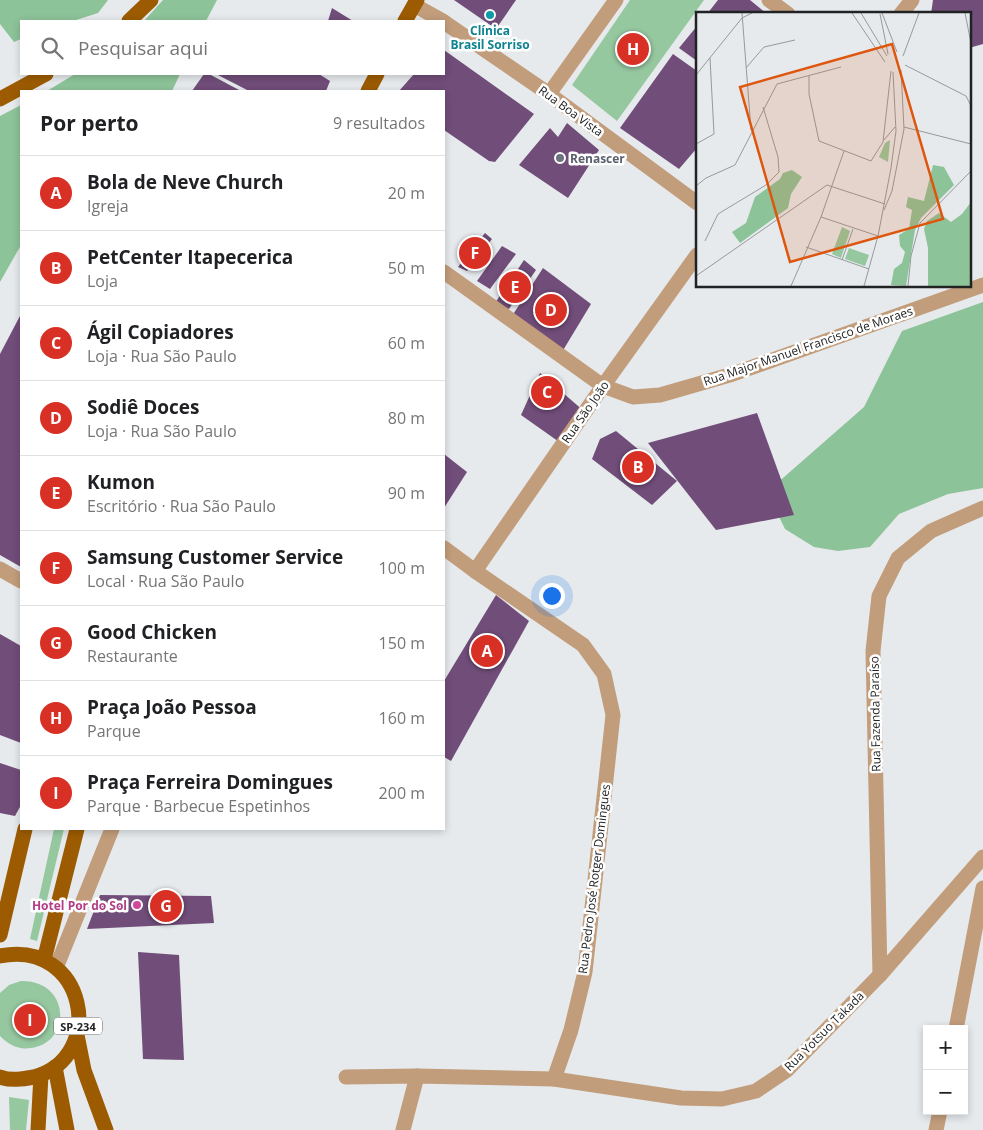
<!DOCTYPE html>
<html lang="pt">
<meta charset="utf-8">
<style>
body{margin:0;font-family:"Open Sans",sans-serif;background:#f2f2f2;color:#202124}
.controls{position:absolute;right:15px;bottom:15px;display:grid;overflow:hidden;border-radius:0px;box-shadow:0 2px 8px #0003}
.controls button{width:45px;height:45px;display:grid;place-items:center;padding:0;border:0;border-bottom:1px solid #e0e0e0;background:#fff;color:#202124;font:25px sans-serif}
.you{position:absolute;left:551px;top:595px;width:18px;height:18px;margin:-12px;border:4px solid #fff;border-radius:50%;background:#1a73e8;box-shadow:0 0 0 8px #1a73e833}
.badge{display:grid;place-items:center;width:32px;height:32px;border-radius:50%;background:#d93025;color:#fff;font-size:16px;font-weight:700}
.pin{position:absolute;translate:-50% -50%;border:2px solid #fff;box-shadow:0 1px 5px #0006}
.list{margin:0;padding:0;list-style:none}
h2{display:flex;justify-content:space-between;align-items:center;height:65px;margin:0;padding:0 20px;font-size:21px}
h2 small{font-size:16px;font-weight:400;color:#757577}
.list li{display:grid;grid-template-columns:32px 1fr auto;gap:15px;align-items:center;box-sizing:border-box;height:75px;padding:0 20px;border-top:1px solid #e0e0e0}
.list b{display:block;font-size:19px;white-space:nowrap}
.list p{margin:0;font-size:16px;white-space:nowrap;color:#757577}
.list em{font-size:16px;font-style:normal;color:#757577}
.icon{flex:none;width:28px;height:28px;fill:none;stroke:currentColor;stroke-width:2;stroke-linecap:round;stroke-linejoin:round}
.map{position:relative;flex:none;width:983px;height:1130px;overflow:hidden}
.search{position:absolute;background:#fff;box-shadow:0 2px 8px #0003;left:20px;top:20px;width:425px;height:55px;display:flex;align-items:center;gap:12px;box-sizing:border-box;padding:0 18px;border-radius:0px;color:#757577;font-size:19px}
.panel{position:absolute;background:#fff;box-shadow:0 2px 8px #0003;left:20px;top:90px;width:425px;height:740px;border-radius:0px}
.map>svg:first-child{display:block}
.green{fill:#96c8a0}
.forest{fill:#8dc399}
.building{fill:#714d79}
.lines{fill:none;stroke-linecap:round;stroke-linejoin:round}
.minor{stroke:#c29d7b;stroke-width:15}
.major{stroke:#9c5b00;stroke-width:15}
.culture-dot{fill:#0f9aa8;stroke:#fff;stroke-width:2}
.worship-dot{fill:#6b7280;stroke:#fff;stroke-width:2}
.hotel-dot{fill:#d1479c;stroke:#fff;stroke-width:2}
.labels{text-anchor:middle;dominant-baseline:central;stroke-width:5;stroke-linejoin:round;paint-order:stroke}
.shield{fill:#fff;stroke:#646465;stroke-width:1}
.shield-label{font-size:11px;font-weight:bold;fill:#212223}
.culture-label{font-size:12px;font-weight:bold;fill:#0d838f;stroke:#fff}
.street-label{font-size:12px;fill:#212223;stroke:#fff}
.worship-label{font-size:12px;font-weight:bold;fill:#5b616d;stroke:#fff;text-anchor:start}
.hotel-label{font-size:12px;font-weight:bold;fill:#b23c85;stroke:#fff;text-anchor:end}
.inset-road{fill:none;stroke:#979a9c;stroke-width:1}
.view{fill:#de560d;fill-opacity:0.15;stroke:#de560d;stroke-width:2.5}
.inset-edge{fill:none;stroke:#212223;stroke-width:2.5}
</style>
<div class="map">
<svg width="983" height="1130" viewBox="0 0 983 1130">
<rect width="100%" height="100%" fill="#e6eaed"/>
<g class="green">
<polygon points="630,0 704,0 617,121 572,85"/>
<polygon points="54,829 64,829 37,941 30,939"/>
<path d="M21,981C71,980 72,1043 31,1048C18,1050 9,1045 0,1036V993L9,985Z"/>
<polygon points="9,1097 29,1100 26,1130 10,1130"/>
</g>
<g class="forest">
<polygon points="0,0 108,0 98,13 73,21 21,21 21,39 14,42 0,24"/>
<polygon points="163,0 217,0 206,21 144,21"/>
<polygon points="75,74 180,74 172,91 47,91"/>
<polygon points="21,105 21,245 0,282 0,116"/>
<polygon points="983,302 983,488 948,494 899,514 870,547 838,551 814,547 785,529 767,492 864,407 902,331"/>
</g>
<g class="building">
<polygon points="454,0 516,0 496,29"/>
<polygon points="718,0 750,0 767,14 707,14"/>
<polygon points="933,0 983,0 983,44 969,48 969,14 931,14"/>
<polygon points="332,8 353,21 328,21"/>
<polygon points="697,26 697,61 679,48"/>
<polygon points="444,50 534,114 495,162 489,161 444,130 444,91 399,91 414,74 444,74"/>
<polygon points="673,54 697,71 697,148 679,169 620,128"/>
<polygon points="204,74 209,74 241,91 192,91"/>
<polygon points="216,74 319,74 330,81 326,91 249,91"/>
<polygon points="567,123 599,150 568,198 519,165 550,128 558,137"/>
<polygon points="485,233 492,239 467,271 458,267"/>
<polygon points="502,246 516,254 490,289 477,281"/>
<polygon points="524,260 536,270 509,309 495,303"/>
<polygon points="543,268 591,304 562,352 512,316"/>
<polygon points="21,314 21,567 0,555 0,354"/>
<polygon points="540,373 585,412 562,444 521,415"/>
<polygon points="757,413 794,515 716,530 648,443"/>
<polygon points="616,431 677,481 652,505 592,459 600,439"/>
<polygon points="444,454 467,472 444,508"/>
<polygon points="496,595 529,621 451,761 444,757 444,681"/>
<polygon points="0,634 21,646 21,743 0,735"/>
<polygon points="0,763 21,770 21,805 15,816 0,813"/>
<polygon points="100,895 211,896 214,923 87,929"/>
<polygon points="138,952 179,955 184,1060 143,1059"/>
</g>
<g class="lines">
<g class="minor">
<polyline points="769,0 788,14"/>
<polyline points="414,5 443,21"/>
<polyline points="901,14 912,0"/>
<polyline points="444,22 549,94 697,203"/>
<polyline points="549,94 616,0"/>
<polyline points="444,272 603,386 633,397 660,395 733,374 983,285"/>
<polyline points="444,548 475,571 583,645 604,674 613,715 585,972 571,1030 554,1079"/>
<polyline points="0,569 21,581"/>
<polyline points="475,571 603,386 697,255"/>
<polyline points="56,968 112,829"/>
<polyline points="880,975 873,651 879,596 898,558 931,531 983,508"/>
<polyline points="956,1029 983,888"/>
<polyline points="346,1077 417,1076 554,1079 681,1098 722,1099 756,1091 787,1070 880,975 983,857"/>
<polyline points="403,1130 417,1076"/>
<polyline points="936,1130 940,1111"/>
</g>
<g class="major">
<polyline points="129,21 151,0"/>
<polyline points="405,21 417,0"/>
<polyline points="368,91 377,74"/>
<polyline points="0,99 46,74"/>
<polyline points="0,935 25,829"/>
<path d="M0,956C86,939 108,1057 34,1077C23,1079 11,1081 0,1077"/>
<polyline points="44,960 77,829"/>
<polyline points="77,1035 84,1070 106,1130"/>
<polyline points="55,1067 67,1130"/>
<polyline points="38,1130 41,1075"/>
</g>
</g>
<circle class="culture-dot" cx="490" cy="15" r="5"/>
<circle class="worship-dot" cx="560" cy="158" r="5"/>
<circle class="hotel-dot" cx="137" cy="905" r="5"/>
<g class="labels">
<rect class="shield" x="54" y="1017.5" width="48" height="17" rx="4"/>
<g class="shield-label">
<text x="78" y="1026">SP-234</text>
</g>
<g class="culture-label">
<text x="490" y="30">Clínica<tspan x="490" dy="14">Brasil Sorriso</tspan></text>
</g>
<g class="street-label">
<text transform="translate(571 111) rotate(36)">Rua Boa Vista</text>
<text transform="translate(808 346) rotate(-19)">Rua Major Manuel Francisco de Moraes</text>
<text transform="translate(585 412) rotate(-55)">Rua São João</text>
<text transform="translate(875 714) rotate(-91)">Rua Fazenda Paraíso</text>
<text transform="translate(594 879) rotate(-83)">Rua Pedro José Rotger Domingues</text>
<text transform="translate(824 1031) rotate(-45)">Rua Yotsuo Takada</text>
</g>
<g class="worship-label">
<text x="570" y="158">Renascer</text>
</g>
<g class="hotel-label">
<text x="127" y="905">Hotel Por do Sol</text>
</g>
</g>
<g transform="translate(696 12)">
<rect width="275" height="275" fill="#e6eaed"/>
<path d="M194,128L192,150L183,145L189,131ZM146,215L154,219L145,246L136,242ZM153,236L173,243L169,254L149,247Z" fill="#96c8a0"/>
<path d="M237,153L248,155L258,173L225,206L219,218L210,274L195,273L198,257L206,251L209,240L204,234L203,223L213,217L216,198L210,195L212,185L228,189ZM96,158L106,165L95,182L92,196L44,231L36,220L50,211L59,185L84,167L87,161ZM275,190V274H232V236L228,217L231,209L243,201L255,210L266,202Z" fill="#8dc399"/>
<path class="inset-road" d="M46,1L55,118M156,1L189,50M165,1L191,44M186,1L201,40M269,1L275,31M184,2L192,42M207,44L223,1M209,53L270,84L275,94M50,56L68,35L99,28M0,63L46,6L56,1M113,64V82L123,129L175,149L187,130L195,59M208,115L275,132M188,128L199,115M0,132L18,122L14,46M0,174L10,166L39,153L81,72L145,55M188,198L196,179L208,117L205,58M125,205L182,224M9,229L22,202L70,173L83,160L82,145L67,95M110,235L173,257M146,248L157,217M0,264L131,173L189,192M95,274L125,205L148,139M168,274L182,224L195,156L200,119L197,60M212,274L215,244L224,211L275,159"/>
<path class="view" d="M196,32L247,207L94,250L44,75Z"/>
<rect width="275" height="275" class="inset-edge"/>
</g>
</svg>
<div class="controls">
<button>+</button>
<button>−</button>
</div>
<div class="you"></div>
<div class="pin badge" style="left:487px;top:651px">A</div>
<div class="pin badge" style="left:638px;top:467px">B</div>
<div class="pin badge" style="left:547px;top:392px">C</div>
<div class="pin badge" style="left:551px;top:310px">D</div>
<div class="pin badge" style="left:515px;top:287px">E</div>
<div class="pin badge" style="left:475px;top:253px">F</div>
<div class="pin badge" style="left:166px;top:906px">G</div>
<div class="pin badge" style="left:633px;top:49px">H</div>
<div class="pin badge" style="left:30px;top:1020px">I</div>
<div class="search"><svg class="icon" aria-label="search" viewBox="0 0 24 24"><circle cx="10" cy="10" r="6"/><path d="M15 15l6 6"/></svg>Pesquisar aqui</div>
<section class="panel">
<h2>Por perto<small>9 resultados</small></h2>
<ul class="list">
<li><span class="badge">A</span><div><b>Bola de Neve Church</b><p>Igreja</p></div><em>20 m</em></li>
<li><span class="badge">B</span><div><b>PetCenter Itapecerica</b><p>Loja</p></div><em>50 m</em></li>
<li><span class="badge">C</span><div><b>Ágil Copiadores</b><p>Loja · Rua São Paulo</p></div><em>60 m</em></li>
<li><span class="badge">D</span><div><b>Sodiê Doces</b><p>Loja · Rua São Paulo</p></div><em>80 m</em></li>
<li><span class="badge">E</span><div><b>Kumon</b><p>Escritório · Rua São Paulo</p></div><em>90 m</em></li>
<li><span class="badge">F</span><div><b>Samsung Customer Service</b><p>Local · Rua São Paulo</p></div><em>100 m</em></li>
<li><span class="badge">G</span><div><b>Good Chicken</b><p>Restaurante</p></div><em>150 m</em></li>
<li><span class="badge">H</span><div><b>Praça João Pessoa</b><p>Parque</p></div><em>160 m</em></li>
<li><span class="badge">I</span><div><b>Praça Ferreira Domingues</b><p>Parque · Barbecue Espetinhos</p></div><em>200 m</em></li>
</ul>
</section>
</div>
